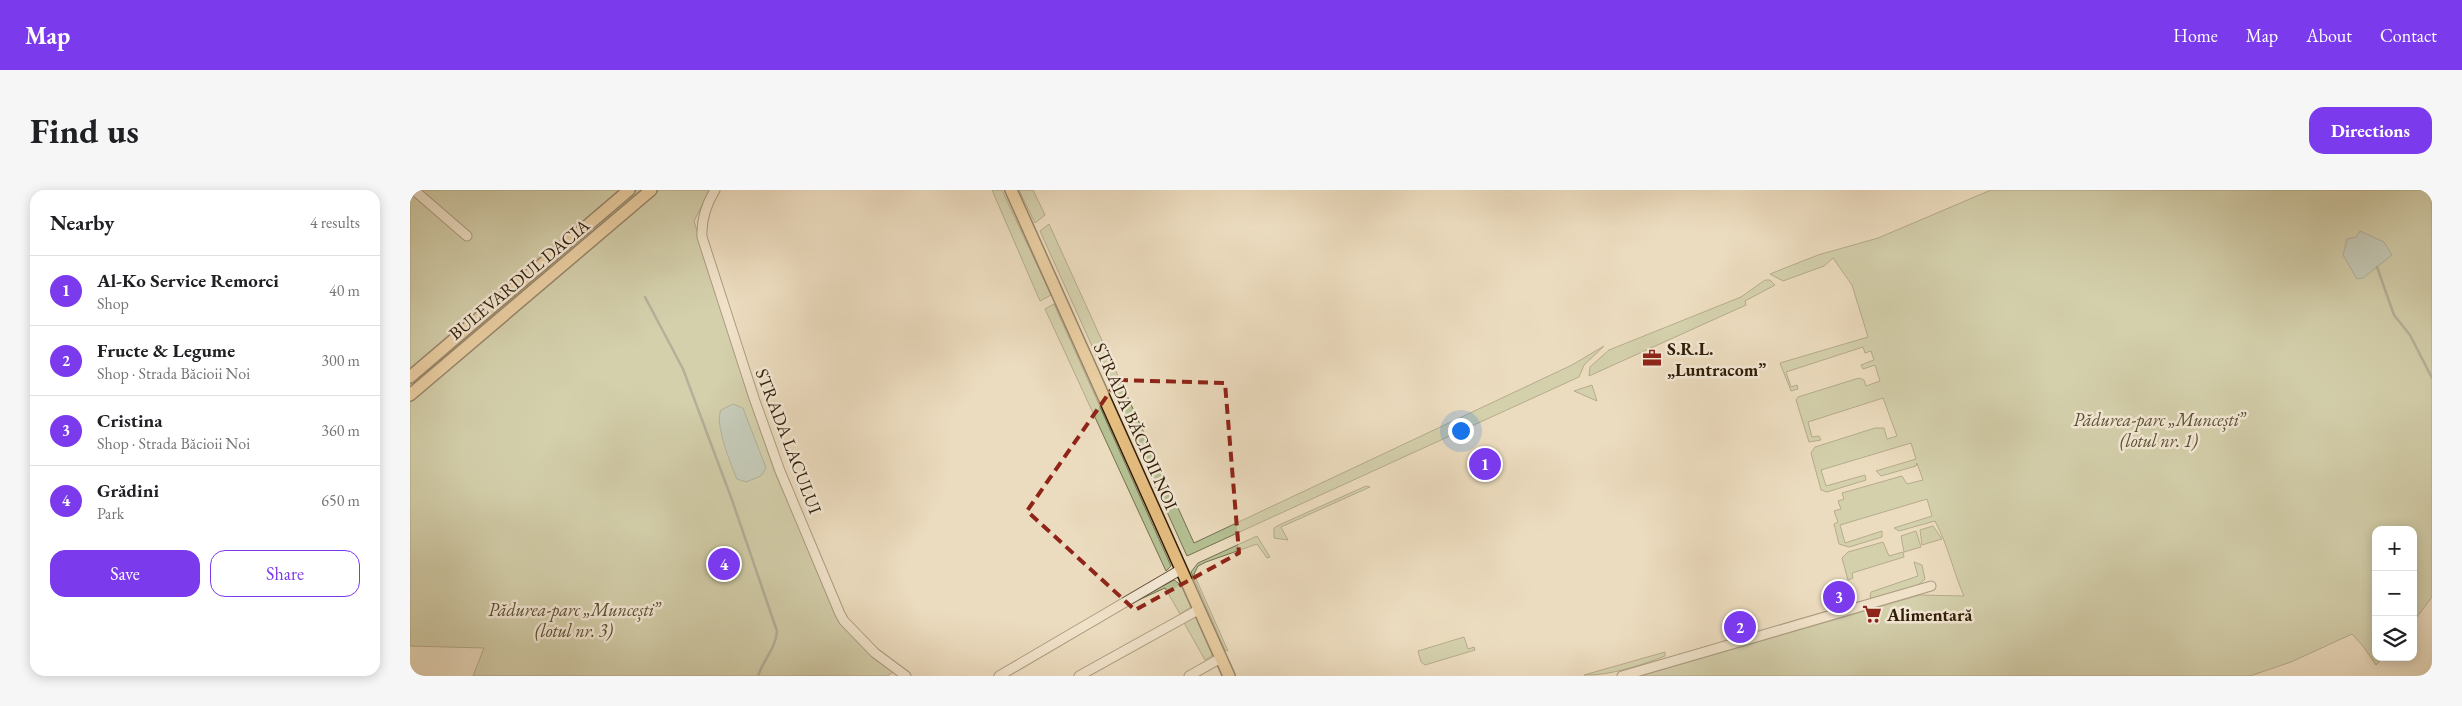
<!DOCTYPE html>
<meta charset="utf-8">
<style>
body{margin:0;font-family:"EB Garamond",serif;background:#f6f6f6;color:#202124}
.controls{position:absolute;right:15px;bottom:15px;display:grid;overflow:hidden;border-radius:10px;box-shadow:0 2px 12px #0003}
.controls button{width:45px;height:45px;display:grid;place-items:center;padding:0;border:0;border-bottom:1px solid #e0e0e0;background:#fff;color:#202124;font:25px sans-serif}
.you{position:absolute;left:1050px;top:240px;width:18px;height:18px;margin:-12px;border:4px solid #fff;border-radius:50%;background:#1a73e8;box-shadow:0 0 0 8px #1a73e833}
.badge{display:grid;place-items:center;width:32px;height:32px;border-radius:50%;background:#7c3aed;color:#fff;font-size:16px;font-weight:700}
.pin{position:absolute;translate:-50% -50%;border:2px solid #fff;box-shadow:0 1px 5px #0006}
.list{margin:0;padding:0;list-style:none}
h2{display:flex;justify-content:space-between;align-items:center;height:65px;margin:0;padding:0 20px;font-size:21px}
h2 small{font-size:16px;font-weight:400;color:#757577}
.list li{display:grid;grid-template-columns:32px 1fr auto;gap:15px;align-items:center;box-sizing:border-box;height:70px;padding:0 20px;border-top:1px solid #e0e0e0}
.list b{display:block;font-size:19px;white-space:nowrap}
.list p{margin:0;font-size:16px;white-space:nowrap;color:#757577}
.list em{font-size:16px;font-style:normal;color:#757577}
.actions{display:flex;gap:10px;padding:15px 20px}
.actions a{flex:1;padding:11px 0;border:1px solid #7c3aed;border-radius:15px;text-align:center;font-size:18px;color:#7c3aed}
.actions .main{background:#7c3aed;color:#fff}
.icon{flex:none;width:28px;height:28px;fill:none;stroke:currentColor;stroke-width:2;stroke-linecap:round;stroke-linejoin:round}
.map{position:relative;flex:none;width:2022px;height:486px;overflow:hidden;border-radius:15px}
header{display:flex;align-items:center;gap:30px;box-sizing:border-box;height:70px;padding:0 25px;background:#7c3aed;color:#fff}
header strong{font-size:24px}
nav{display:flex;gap:28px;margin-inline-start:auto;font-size:18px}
.intro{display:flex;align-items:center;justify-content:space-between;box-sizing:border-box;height:120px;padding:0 30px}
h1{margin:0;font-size:35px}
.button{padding:12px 22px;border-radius:15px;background:#7c3aed;color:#fff;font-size:18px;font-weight:700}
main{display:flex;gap:30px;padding:0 30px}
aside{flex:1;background:#fff;border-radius:15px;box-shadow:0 2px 12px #0003}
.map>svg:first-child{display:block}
.green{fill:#b5c194;stroke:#73704e}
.water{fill:#99bbb5;stroke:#6f7c70}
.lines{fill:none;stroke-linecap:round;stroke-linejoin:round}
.stream{stroke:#6f7c70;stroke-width:2.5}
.minor-casing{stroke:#604e36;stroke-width:11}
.major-casing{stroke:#311e08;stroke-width:14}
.minor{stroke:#f3e8d5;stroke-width:9}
.major{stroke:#e6be80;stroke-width:11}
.marked{fill:none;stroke:#8f2418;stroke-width:4;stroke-dasharray:10 6;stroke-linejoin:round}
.labels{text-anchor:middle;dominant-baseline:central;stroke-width:5;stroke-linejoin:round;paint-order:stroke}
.street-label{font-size:18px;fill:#311e08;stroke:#f3e8d5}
.poi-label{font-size:18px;font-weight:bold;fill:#311e08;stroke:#f3e8d5;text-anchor:start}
.park-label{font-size:18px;font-style:italic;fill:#594f32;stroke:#f3e8d5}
</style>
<header>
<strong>Map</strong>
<nav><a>Home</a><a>Map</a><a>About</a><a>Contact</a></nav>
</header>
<div class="intro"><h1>Find us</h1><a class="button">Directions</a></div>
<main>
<aside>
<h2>Nearby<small>4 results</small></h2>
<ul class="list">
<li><span class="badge">1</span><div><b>Al-Ko Service Remorci</b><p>Shop</p></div><em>40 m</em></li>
<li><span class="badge">2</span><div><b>Fructe &amp; Legume</b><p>Shop · Strada Băcioii Noi</p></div><em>300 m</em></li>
<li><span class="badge">3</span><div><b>Cristina</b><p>Shop · Strada Băcioii Noi</p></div><em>360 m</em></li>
<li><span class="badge">4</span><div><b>Grădini</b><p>Park</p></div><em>650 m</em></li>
</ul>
<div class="actions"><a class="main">Save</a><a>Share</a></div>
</aside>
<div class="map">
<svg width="2022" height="486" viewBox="0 0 2022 486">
<rect width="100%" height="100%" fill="#ecdcbf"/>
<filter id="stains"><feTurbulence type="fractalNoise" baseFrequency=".004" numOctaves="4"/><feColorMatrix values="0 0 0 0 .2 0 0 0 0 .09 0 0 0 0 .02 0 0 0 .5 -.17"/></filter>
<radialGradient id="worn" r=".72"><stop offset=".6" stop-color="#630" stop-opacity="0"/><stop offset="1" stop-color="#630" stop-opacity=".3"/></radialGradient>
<g class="green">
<polygon points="0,0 211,0 0,180"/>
<polygon points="227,0 233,0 0,199 0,194 15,181"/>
<polygon points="249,0 300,0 284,31 336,199 364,280 430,432 483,482 477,486 63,486 74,458 0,456 0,212"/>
<polygon points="582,0 592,0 641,105 630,111"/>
<polygon points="609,0 623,0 635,25 625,33"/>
<path d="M1581,0H2022V407L2003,432V340H1966V467H1974L1966,475L1953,456L1942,444L1881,472L1840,486H1230L1510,405L1554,406C1543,381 1538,355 1525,331L1489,341L1484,338L1522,326L1517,309L1430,335L1435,353L1472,341V347L1439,357L1429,354L1424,334L1428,332L1424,321L1431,319L1428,311L1434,309L1432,303L1492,286L1497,294L1513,290L1507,273L1506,276L1471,286L1466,281L1506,269L1501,253L1411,280L1416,296L1455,285L1456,290L1417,302L1411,300L1401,263L1405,257L1465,238H1474L1477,249L1487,246L1473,208L1398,232L1402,247L1409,246L1411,250L1399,252L1386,210L1388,207L1449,188L1454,190L1456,196L1470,191L1465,175L1453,179L1451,175L1464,170L1461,161L1455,163L1453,157L1376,182L1381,197L1387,195L1388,199L1381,201L1370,173L1458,147L1442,95L1423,68L1414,76L1373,91L1360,84L1408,65L1468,48Z"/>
<polygon points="639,34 784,353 1162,175 1194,156 1174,175 1169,187 777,366 630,41"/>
<polygon points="1355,90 1360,90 1365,95 1335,111 1336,115 1179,186 1180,177 1199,160 1331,107"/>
<polygon points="644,114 761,376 756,381 635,119"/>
<polygon points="1182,195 1187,211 1164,201"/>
<polygon points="956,296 960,297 871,337 878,350 864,348 864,338 869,335"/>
<polygon points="1523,336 1532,349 1512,355 1510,340"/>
<polygon points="1506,341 1511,357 1494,362 1491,346"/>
<polygon points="847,346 860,367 857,368 847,354 796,372 788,376 784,384 818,461 815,460 781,382 788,373"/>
<polygon points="1473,352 1479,366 1493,362 1494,367 1442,383 1443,388 1438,390 1432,368 1438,362"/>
<path d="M1504,372L1512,375L1515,389C1504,402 1480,404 1464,409L1460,407L1461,402L1508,386Z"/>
<polygon points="764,390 771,395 781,417 770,424 755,398 715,416"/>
<polygon points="786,427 803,465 795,470 773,431"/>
<polygon points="1054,447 1058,459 1064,457 1065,460 1015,475 1011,472 1008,461"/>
<path d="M1255,462V466C1232,475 1199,486 1174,485Z"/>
</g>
<g class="water">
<polygon points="1950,41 1974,52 1982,65 1953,88 1947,89 1933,65 1937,49 1946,47"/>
<path d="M323,214L333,218L356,278L351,286L336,292L327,289C321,276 304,232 311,220Z"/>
</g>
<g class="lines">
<g class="stream">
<polyline points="1967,77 1984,125 2000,145 2022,188"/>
<path d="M235,107L273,179L322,310L367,441C366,458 353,470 348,486"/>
</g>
<g class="minor-casing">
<g id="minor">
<polyline points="4,0 57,46"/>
<path d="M305,0C296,15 291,29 292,47L344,208L370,281L430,424L434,431L465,463L496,486"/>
<polyline points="589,486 770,380"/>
<polyline points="669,486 788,420"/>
<polyline points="779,486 811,468"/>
<polyline points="1212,486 1521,396"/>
</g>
</g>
<g class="major-casing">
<g id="major">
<polyline points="601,0 819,486"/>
<polyline points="0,187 219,0"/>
<polyline points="0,205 241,0"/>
</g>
</g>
<use href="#minor" class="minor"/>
<use href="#major" class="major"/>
</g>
<path d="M0 0H2022V486H0ZM708,190L815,193L829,363L725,420L617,321Z" fill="#ecdcbf" fill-opacity=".55" fill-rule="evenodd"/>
<path class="marked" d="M708,190L815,193L829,363L725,420L617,321Z"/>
<defs>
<g id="office-bare" transform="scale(1.5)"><path d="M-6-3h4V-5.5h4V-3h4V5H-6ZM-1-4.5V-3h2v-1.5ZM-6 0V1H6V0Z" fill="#8f2418" stroke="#f3e8d5" stroke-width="2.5" paint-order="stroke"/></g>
<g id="supermarket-bare" transform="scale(1.5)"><path d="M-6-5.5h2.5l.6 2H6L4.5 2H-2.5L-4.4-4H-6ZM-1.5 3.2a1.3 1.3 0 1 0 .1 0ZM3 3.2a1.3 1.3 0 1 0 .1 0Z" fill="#8f2418" stroke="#f3e8d5" stroke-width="2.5" paint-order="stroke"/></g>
</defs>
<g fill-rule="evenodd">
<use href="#office-bare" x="1242" y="168"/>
<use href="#supermarket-bare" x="1462" y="424"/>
</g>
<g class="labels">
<g class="street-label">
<text transform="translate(109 89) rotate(-40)">BULEVARDUL DACIA</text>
<text transform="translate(726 236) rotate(66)">STRADA BĂCIOII NOI</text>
<text transform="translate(379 251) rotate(69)">STRADA LACULUI</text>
</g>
<g class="poi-label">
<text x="1257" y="158">S.R.L.<tspan x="1257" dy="21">„Luntracom”</tspan></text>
<text x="1477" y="424">Alimentară</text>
</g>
<g class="park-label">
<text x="1749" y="229">Pădurea-parc „Muncești”<tspan x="1749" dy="21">(lotul nr. 1)</tspan></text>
<text x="164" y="419">Pădurea-parc „Muncești”<tspan x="164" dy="21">(lotul nr. 3)</tspan></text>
</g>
</g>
<rect width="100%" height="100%" filter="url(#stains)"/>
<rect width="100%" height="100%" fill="url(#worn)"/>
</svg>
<div class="controls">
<button>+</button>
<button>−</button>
<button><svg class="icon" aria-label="layers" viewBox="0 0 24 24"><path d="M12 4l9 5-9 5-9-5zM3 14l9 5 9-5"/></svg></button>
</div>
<div class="you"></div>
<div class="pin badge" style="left:1075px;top:274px">1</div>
<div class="pin badge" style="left:1330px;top:437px">2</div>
<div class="pin badge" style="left:1429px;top:407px">3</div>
<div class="pin badge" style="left:314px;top:374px">4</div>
</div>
</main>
